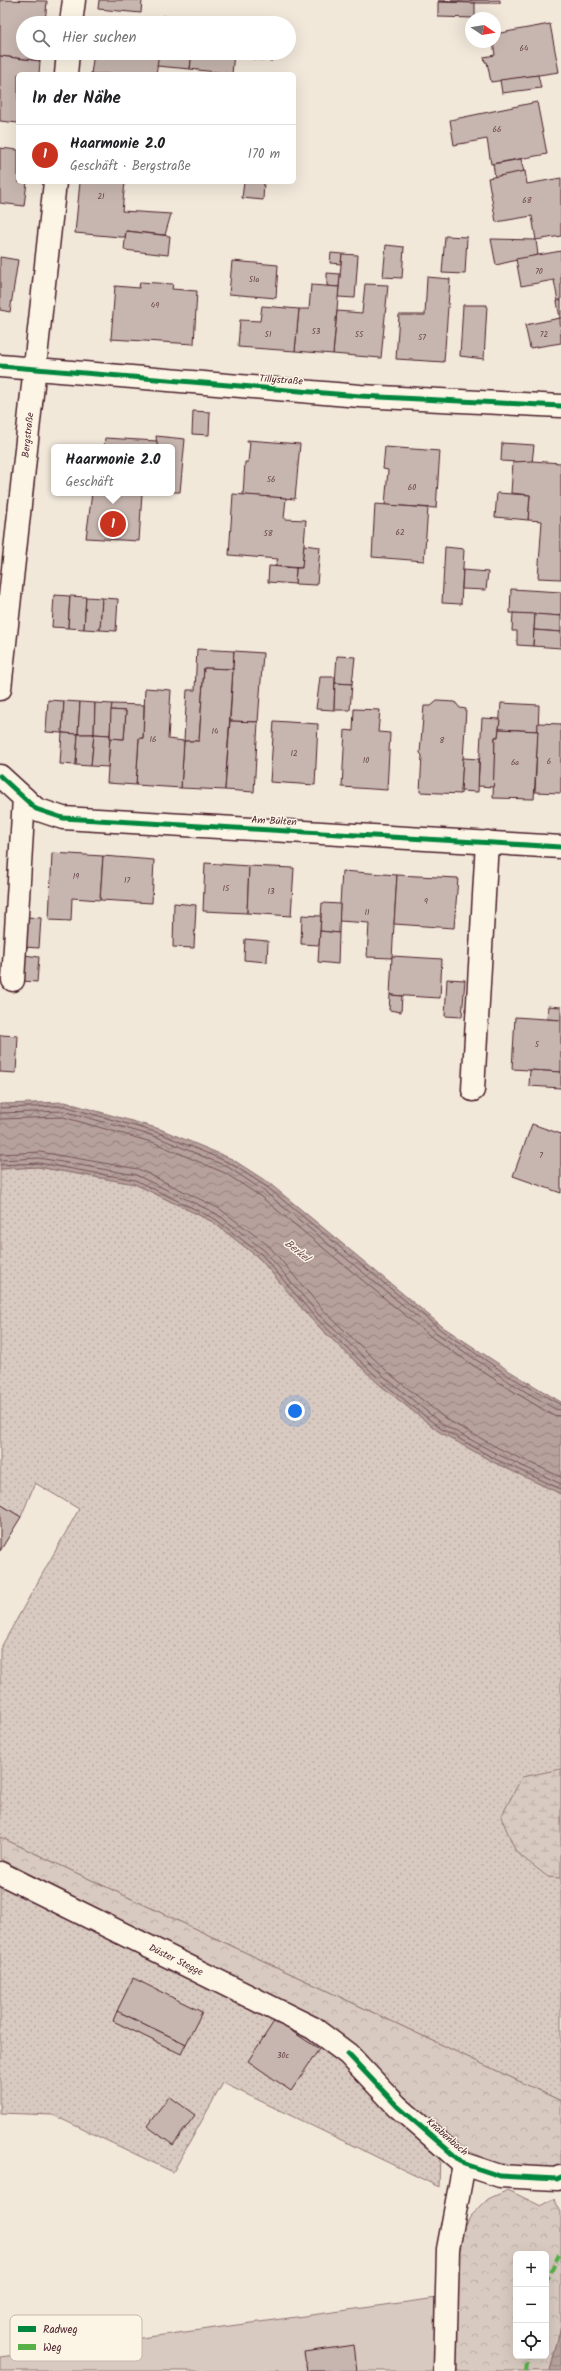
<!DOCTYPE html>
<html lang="de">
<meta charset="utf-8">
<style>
body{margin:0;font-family:Kalam,sans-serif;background:#f6f6f6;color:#202124}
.controls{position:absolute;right:12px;bottom:12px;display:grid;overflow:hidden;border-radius:6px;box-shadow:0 4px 16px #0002}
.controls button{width:36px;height:36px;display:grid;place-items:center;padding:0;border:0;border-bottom:1px solid #e0e0e0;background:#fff;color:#202124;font:20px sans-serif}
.compass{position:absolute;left:465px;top:12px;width:36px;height:36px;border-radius:50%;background:#fff;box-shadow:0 4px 16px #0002;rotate:102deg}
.you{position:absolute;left:295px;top:1411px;width:14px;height:14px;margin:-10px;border:3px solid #fff;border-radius:50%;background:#1a73e8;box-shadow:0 0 0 6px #1a73e833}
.badge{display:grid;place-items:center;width:26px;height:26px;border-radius:50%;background:#c8321e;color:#fff;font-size:13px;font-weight:700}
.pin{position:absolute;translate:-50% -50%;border:2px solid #fff;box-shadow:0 1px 4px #0006}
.popup{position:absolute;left:51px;top:444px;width:124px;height:52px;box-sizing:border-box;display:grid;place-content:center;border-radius:6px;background:#fff;filter:drop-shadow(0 1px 3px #0005);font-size:13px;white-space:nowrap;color:#757577}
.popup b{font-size:15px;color:#202124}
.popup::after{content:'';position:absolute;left:50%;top:100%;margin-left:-8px;border:8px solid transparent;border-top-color:#fff}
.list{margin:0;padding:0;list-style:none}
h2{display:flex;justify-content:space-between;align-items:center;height:52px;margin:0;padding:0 16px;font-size:17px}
h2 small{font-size:13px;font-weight:400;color:#757577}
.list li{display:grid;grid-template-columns:26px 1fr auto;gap:12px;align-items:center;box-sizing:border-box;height:60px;padding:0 16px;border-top:1px solid #e0e0e0}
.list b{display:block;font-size:15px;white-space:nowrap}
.list p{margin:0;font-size:13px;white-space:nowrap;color:#757577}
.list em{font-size:13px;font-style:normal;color:#757577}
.icon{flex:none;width:22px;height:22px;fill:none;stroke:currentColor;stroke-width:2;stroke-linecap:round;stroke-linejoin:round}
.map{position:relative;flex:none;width:561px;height:2371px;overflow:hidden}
.search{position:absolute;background:#fff;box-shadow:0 4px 16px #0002;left:16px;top:16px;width:280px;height:44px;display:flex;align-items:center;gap:10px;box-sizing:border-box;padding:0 14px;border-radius:22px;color:#757577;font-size:15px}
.panel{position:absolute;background:#fff;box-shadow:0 4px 16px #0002;left:16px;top:72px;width:280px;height:112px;border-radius:6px}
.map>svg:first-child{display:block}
.grass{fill:url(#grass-dots);stroke:#917476}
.forest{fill:url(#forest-crowns);stroke:#917476;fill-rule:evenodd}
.wetland{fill:url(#wetland-marsh);stroke:#917476}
.garden{fill:#d8cac0;stroke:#917476}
.water{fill:url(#water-waves);stroke:#8b6d6f}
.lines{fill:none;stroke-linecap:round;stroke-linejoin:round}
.shore{stroke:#755358;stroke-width:1}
.building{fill:#c7b6af;stroke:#4a1f2b}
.minor-casing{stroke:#4a1f2b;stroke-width:25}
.minor{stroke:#fcf5e5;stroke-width:22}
.quiet{stroke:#57b146;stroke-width:4;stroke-dasharray:8 4;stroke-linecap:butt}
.cycleway-casing{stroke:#fcf5e5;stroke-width:8}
.cycleway{stroke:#00873e;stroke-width:5}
.labels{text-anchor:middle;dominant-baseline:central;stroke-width:3;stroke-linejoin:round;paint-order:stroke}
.number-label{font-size:8px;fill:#69454c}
.street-label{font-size:10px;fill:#4a1f2b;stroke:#fcf5e5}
.water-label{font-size:11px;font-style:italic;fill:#704c53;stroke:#fcf5e5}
.key{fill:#fcf5e5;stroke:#c7b5ad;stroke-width:1}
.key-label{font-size:11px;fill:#4a1f2b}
</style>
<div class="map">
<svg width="561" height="2371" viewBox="0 0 561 2371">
<defs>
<pattern id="grass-dots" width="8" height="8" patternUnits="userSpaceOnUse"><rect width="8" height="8" fill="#d8cac0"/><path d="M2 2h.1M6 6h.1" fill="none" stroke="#bbada5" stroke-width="1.8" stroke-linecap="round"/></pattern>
<pattern id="forest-crowns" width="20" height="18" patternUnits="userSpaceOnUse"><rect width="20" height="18" fill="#d8cac0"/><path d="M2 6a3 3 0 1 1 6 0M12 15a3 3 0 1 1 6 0" fill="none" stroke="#bbada5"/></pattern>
<pattern id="wetland-marsh" width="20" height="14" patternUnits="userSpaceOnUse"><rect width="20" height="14" fill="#d8cac0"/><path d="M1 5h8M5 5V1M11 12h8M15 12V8" fill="none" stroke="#bbada5"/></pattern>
<pattern id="water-waves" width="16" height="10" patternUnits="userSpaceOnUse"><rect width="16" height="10" fill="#b6a19c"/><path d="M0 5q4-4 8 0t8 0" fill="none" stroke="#96837f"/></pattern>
</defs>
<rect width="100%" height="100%" fill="#f1e8da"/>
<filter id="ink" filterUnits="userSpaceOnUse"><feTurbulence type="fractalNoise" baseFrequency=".025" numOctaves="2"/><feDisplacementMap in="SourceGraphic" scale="8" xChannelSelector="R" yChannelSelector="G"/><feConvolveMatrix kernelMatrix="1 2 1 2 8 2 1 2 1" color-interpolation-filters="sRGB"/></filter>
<g filter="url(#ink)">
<g class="grass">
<polygon points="38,1167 135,1184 213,1222 259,1258 312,1320 380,1385 438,1431 493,1462 561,1494 561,2101 0,1837 0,1649 79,1509 35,1483 21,1517 0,1504 0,1169"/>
<polygon points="0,1884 278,2018 342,2061 440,2155 439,2187 223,2083 173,2172 53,2115 0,2113"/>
</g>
<g class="forest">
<polygon points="0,1837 561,2101 561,2166 547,2171 502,2167 468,2151 438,2131 315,2018 0,1859"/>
<path d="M508,2190L541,2206L554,2199L561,2212V2326L550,2371H454L455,2295L460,2233L471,2216L488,2199ZM516,2254H546V2356H516Z"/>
</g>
<polygon class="wetland" points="561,1769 561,1878 548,1877 516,1852 501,1817 522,1777"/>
<polygon class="garden" points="437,2298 436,2371 0,2371 0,2357"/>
<g class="water">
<polygon points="65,1102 160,1129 232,1159 269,1183 443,1327 511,1372 561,1402 561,1494 493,1462 438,1431 380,1385 312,1320 259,1258 213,1222 135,1184 38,1167 0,1169 0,1104"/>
<polygon points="561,2326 561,2371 550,2371"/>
</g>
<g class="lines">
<g class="shore">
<polyline points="0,1108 64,1106 159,1133 230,1163 267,1187 441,1330 509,1376 561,1405"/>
<polyline points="0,1113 64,1111 157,1137 228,1167 264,1191 438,1334 506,1380 555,1409 561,1410"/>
<polyline points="0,1119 63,1117 155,1143 225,1173 260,1196 434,1339 503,1385 552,1415 561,1416"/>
<polyline points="0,1154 40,1152 138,1169 220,1209 269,1246 323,1310 390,1374 446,1419 500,1449 561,1477"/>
<polyline points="0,1160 39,1158 136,1175 217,1214 265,1251 318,1314 386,1378 442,1424 497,1454 561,1484"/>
<polyline points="0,1165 39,1163 135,1180 215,1219 262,1255 315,1317 382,1382 440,1428 495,1459 561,1489"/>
</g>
</g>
<g class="building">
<polygon points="0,0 47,1 45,23 23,23 23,53 41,53 40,61 0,56"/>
<polygon points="99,0 142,0 141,13 98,9"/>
<polygon points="500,0 500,3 475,3 438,1"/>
<polygon points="438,2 475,3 475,18 438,17"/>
<polygon points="163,16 196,20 195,23 162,23"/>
<polygon points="196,20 223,23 195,23"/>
<polygon points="550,24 559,72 491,82 487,62 485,62 484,57 495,55 493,42 495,42 495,34"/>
<polygon points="94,53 137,53 137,55 159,57 156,74 91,74"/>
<polygon points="159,53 192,53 190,69 157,66"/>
<polygon points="192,53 234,53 232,74 190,69"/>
<polygon points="254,53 273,53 272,61 253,59"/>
<polygon points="0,56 40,61 39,74 18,74 18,123 0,121"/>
<polygon points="538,75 541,88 502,93 500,80"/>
<polygon points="537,102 547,154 491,164 487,139 454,145 450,120"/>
<polygon points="0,148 18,150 18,182 27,182 24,206 0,203"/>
<polygon points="521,159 524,172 495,177 493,164"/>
<polygon points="525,171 527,184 561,178 561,236 536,240 532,216 496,222 488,178"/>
<polygon points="80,182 125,182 122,211 171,214 165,235 126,231 125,237 120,237 75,233"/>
<polygon points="244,182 264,182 263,200 242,198"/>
<polygon points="126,231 170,236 168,255 124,250"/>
<polygon points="445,236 467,237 465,274 442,273"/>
<polygon points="491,239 536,240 538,255 496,265"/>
<polygon points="386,245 404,247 402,278 383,277"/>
<polygon points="561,251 561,300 558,301 554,280 521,286 516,259"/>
<polygon points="331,253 342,254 341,264 330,263"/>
<polygon points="342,254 358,255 355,298 338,297"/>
<polygon points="0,257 18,260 10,312 0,310"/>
<polygon points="232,261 278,265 276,298 229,294"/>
<polygon points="327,273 340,274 339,287 327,286"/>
<polygon points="427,277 450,279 444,362 396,359 399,315 425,315"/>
<polygon points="140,282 173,284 172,289 197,291 194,344 111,339 115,286 139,288"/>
<polygon points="365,284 388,285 381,358 333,354 337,311 362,313"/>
<polygon points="311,285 339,287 333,354 295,351 299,309 309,309"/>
<polygon points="561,300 561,318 560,318 557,301"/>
<polygon points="463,305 487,305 484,359 460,356"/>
<polygon points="262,306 299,309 295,351 238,347 240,320 260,321"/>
<polygon points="560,318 561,343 530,348 525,325"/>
<polygon points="193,411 210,412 209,435 192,434"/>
<polygon points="156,436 185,439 180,492 172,492 172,447 157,447"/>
<polygon points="105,438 157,441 157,447 104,447"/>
<polygon points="247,440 300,444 295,499 243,495 245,462 248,462 250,442 247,442"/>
<polygon points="502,443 534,445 532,463 501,461"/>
<polygon points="385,447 440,451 436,508 385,505 388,470 383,469"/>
<polygon points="532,461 561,463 561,579 538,578 542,521 528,520 530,495 511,493 513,462"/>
<polygon points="92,493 142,493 139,541 86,538"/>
<polygon points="497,493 530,495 528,520 495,517"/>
<polygon points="233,494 286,498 284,519 306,520 302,568 275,566 278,559 229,555"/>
<polygon points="375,504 428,508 424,561 372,557"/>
<polygon points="304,545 320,547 317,585 295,584 296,568 302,568"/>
<polygon points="445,547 464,549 461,604 442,603"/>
<polygon points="269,566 296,568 295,584 268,582"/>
<polygon points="463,570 488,572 486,590 462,589"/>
<polygon points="511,589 561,592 561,616 510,613"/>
<polygon points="54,595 70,596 68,628 52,627"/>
<polygon points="70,596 86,597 84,629 68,628"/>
<polygon points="86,597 102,598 100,630 84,629"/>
<polygon points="102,598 118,599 116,631 100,630"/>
<polygon points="513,613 535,614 533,646 517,645 517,631 512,631"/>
<polygon points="535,614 561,616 561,632 534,630"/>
<polygon points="534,630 561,632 561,648 533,646"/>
<polygon points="197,649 234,651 233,669 204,668 199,741 184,741 187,690 195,690"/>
<polygon points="234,651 263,653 258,722 230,721"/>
<polygon points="337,656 355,657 352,684 335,683"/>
<polygon points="204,668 233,669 225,790 181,788 184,741 199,741"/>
<polygon points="320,677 335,677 334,710 316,709"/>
<polygon points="335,683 352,684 350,710 334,710"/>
<polygon points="145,688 171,690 168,739 184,741 181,788 136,785 139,738 143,738"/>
<polygon points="48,700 64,701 62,733 46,732"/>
<polygon points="64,701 80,702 78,734 62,733"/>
<polygon points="437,701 455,702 460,708 466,709 461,794 420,792 422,755 420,753 424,706 431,706"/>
<polygon points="80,702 95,703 94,734 78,734"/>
<polygon points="95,703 112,704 110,735 94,734"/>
<polygon points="501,703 539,705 538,731 499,729"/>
<polygon points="112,704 144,705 143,738 139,738 136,785 107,783 110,738 124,739 126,711 111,710"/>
<polygon points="354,709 380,710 378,732 390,733 387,790 342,787 345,730 353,731"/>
<polygon points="111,710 126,711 124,739 110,738"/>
<polygon points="482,718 500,719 498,737 495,737 494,787 478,786"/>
<polygon points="230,721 258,722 254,792 225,790"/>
<polygon points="274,721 318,724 315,785 270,782"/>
<polygon points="538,723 561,724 561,793 535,792"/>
<polygon points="499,729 538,731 534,799 493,798 495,737 498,737"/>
<polygon points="62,733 78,734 76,765 60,764"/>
<polygon points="78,734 94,734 91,766 76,765"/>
<polygon points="94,734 110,735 108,767 91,766"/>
<polygon points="463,758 479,759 478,792 461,791"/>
<polygon points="52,853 103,856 100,900 72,898 71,921 49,920"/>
<polygon points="103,856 154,860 152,903 100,900"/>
<polygon points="205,863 249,866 247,913 203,911"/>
<polygon points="249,866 294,868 291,916 247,913"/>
<polygon points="342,871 397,875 392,958 367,957 369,923 339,921"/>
<polygon points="397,875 458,878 454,928 394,924"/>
<polygon points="174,903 196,905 194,948 173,947"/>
<polygon points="322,903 340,904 339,933 320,931"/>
<polygon points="302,915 321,916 319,945 301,944"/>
<polygon points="27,917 41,918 39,948 24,947"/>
<polygon points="320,931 339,933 338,964 318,962"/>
<polygon points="245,939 268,941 267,962 244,960"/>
<polygon points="24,955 39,957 37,982 22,981"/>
<polygon points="392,956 442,959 440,998 390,995"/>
<polygon points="447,979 465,980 462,1017 445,1016"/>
<polygon points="390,995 402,996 401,1012 389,1010"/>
<polygon points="548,1006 561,1007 561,1020 547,1019"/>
<polygon points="515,1017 561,1020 561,1072 512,1069"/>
<polygon points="0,1035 18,1036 16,1073 0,1072"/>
<polygon points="530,1070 561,1072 561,1088 529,1086"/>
<polygon points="532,1124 561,1134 561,1193 513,1176"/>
<polygon points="0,1504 21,1517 0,1551"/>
<polygon points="133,1978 202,2012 186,2044 117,2011"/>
<polygon points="117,2011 186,2044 181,2054 113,2021"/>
<polygon points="275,2020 319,2049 291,2091 248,2061"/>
<polygon points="169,2096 195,2115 173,2145 147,2126"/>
<polygon points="354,2345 357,2371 307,2371 304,2352"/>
</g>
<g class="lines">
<g class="minor-casing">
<g id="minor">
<polyline points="71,23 74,0"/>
<polyline points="66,74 68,53"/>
<polyline points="0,366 360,396 561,406"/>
<polyline points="0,689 55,182"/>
<polyline points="0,776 36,809 63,818 561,847"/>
<polyline points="13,980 24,798"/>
<polyline points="473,1090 487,842"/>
<polyline points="0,1873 313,2028 348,2054 397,2106 464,2164 500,2176 557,2179 561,2177"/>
<polyline points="445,2371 448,2249 464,2164"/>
</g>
</g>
<use href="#minor" class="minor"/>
<g class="quiet">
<polyline points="546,2283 561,2250"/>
<polyline points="526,2371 528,2356"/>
</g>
<g class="cycleway-casing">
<g id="cycleway">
<polyline points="0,366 360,396 561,406"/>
<polyline points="0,776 36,809 63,818 561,847"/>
<polyline points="348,2054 397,2106 464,2164 500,2176 557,2179 561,2177"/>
</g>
</g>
<use href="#cycleway" class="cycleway"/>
</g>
</g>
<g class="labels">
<g class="number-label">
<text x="524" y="48">64</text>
<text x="497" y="129">66</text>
<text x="101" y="196">21</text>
<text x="527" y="200">68</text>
<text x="539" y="271">70</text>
<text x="254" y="279">51a</text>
<text x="155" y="305">49</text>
<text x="316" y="331">53</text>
<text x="268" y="334">51</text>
<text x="359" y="334">55</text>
<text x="544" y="334">72</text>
<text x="422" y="337">57</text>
<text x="271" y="479">56</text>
<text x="412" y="487">60</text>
<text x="400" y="532">62</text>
<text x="268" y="533">58</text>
<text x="215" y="731">14</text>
<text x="153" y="739">16</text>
<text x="442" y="740">8</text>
<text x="294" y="753">12</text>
<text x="366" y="760">10</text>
<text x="549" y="761">6</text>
<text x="515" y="762">6a</text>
<text x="76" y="876">19</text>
<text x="127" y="880">17</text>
<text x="226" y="888">15</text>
<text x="271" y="891">13</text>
<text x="426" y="901">9</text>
<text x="367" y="912">11</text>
<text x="537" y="1044">5</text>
<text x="541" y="1155">7</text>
<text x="283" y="2055">30c</text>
</g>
<g class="street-label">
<text transform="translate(281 380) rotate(4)">Tillystraße</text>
<text transform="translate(28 435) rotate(-84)">Bergstraße</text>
<text transform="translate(274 821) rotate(3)">Am Bülten</text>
<text transform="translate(176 1960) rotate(26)">Düster Stegge</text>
<text transform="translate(447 2137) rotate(41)">Knabenbach</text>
</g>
<g class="water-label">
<text transform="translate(297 1251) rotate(39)">Berkel</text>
</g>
</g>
<rect x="10" y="2315" width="132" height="46" rx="6" class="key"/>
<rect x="18" y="2326" width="18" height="6" fill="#00873e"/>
<rect x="18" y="2344" width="18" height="6" fill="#57b146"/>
<g class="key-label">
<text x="43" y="2333">Radweg</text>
<text x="43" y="2351">Weg</text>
</g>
</svg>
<div class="controls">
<button>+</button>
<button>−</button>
<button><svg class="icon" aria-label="locate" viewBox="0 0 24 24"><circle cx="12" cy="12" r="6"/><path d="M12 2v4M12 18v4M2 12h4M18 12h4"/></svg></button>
</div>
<svg class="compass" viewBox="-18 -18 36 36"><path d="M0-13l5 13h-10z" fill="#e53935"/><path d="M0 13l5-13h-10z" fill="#757577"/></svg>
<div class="you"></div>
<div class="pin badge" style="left:113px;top:524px">1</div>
<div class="popup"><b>Haarmonie 2.0</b>Geschäft</div>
<div class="search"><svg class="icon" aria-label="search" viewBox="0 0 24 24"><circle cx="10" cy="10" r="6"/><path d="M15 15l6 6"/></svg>Hier suchen</div>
<section class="panel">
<h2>In der Nähe<small></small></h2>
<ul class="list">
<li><span class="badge">1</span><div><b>Haarmonie 2.0</b><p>Geschäft · Bergstraße</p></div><em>170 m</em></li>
</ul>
</section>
</div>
